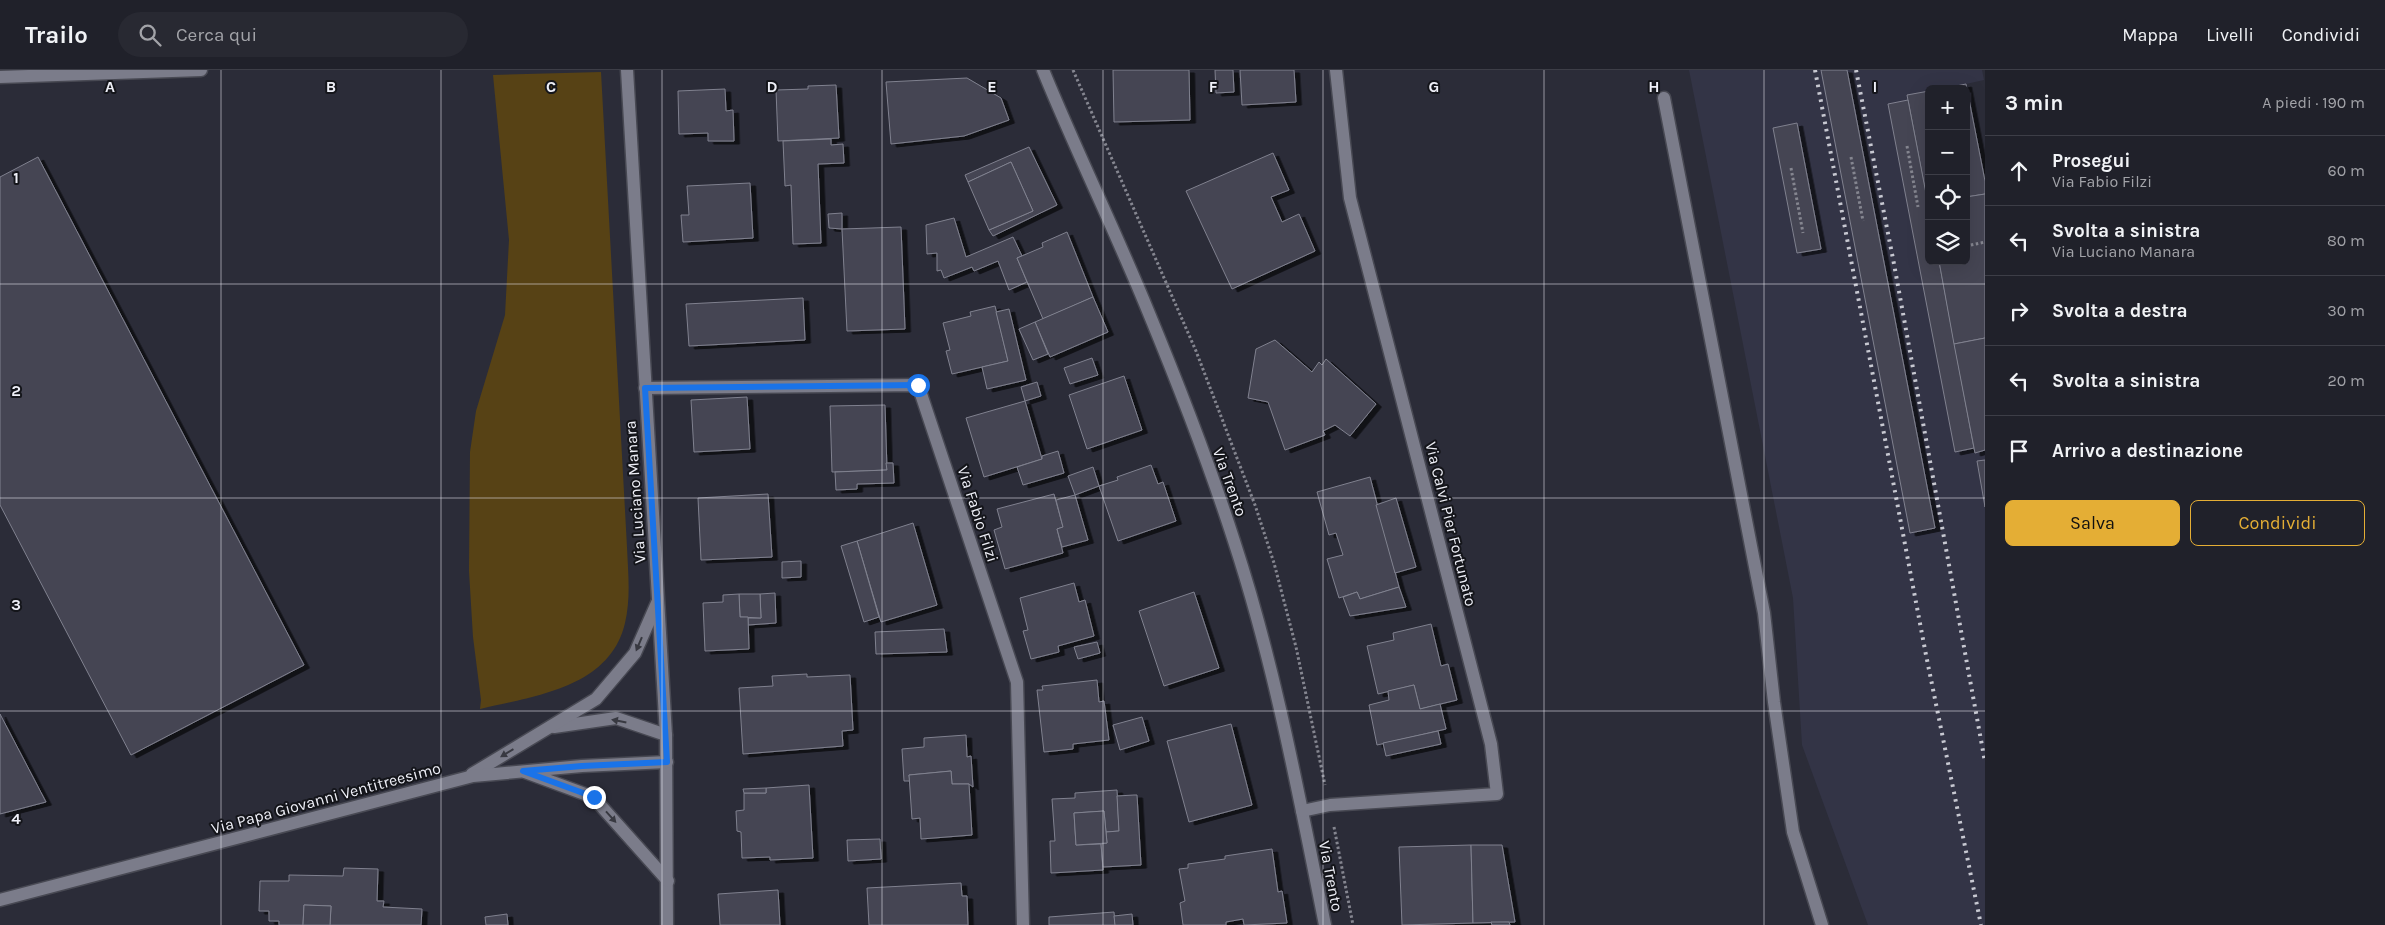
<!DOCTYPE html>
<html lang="it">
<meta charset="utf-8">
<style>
body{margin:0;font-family:Karla,sans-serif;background:#282932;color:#f1f3f6}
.controls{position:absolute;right:15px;top:15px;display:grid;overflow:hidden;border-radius:8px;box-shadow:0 5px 20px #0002}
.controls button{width:45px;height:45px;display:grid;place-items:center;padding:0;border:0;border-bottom:1px solid #3d3e47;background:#20212a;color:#f1f3f6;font:25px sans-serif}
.stop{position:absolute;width:15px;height:15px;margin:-11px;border:4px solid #1a73e8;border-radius:50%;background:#fff}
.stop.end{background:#1a73e8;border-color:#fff;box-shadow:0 1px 5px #0008}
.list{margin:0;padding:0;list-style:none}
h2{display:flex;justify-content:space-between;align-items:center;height:65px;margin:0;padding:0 20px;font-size:21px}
h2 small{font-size:16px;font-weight:400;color:#a2a3a8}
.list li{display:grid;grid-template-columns:32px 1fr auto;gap:15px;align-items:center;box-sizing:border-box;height:70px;padding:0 20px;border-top:1px solid #3d3e47}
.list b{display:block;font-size:19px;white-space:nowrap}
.list p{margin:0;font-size:16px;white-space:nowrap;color:#a2a3a8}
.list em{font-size:16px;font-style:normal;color:#a2a3a8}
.actions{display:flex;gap:10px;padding:15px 20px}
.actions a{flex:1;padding:11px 0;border:1px solid #e4ae35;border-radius:8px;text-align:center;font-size:18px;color:#e4ae35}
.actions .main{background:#e4ae35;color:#111}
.icon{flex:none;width:28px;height:28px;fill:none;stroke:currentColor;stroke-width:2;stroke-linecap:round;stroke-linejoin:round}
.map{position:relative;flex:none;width:1985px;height:855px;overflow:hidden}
header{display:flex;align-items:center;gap:30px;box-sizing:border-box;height:70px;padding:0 25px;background:#20212a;border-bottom:1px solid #3d3e47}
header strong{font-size:24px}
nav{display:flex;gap:28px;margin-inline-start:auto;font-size:18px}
.search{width:350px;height:45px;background:#282932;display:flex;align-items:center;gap:12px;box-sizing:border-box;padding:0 18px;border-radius:28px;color:#a2a3a8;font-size:19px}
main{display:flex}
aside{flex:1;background:#20212a}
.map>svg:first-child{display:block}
.built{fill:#333446;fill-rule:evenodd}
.green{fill:#574215}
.building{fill:#444552;stroke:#80818f;filter:url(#shadow)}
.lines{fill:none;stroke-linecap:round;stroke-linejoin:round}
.service-casing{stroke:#484953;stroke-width:15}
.minor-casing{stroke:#484953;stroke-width:15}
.tertiary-casing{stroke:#484953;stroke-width:15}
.path{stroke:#858690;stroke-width:3;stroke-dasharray:2.5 2.5;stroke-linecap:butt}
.service{stroke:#7b7c8a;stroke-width:12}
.minor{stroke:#7b7c8a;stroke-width:12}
.tertiary{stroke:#7b7c8a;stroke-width:12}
.rail{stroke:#c7c8d1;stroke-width:4;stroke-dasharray:2.5 5;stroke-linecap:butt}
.oneway{fill:#383941}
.route{stroke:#1a73e8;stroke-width:6}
.grid{fill:none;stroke:#eeeff7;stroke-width:1;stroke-opacity:0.55}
.labels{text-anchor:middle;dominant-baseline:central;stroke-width:4;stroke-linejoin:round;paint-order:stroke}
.street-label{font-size:16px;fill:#eeeff7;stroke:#14151a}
.grid-label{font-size:16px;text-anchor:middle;font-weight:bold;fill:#eeeff7;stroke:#14151a;stroke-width:4;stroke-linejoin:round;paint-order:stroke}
</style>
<header>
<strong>Trailo</strong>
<div class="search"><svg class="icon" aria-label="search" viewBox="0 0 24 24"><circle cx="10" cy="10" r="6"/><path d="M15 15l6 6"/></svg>Cerca qui</div>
<nav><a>Mappa</a><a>Livelli</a><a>Condividi</a></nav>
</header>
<main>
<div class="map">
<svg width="1985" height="855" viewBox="0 0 1985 855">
<defs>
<filter id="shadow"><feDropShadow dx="5.5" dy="3" stdDeviation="0" flood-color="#0009"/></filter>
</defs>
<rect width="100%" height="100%" fill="#2b2c38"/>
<path class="built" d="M1689,0H1982L1984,10L1966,14L1985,111V855H1868L1802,675L1793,528ZM1929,19H1966V191H1929Z"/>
<path class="green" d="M601,2L627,477C628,502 631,528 625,553C610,618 534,626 480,639L481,630L473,567L469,501L470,382L476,341L505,245L509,170L493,5Z"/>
<g class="building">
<polygon points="1113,0 1189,0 1190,50 1114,52"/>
<polygon points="1215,0 1233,0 1234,22 1216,23"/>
<polygon points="1240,0 1294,0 1296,32 1242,35"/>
<polygon points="1821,0 1847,0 1935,458 1910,463"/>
<polygon points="967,8 1001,28 1009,50 964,66 891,74 886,12"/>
<polygon points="1966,14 1985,111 1985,124 1966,127 1966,19 1942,19"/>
<polygon points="836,15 839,68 778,71 776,20 808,19 808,16"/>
<polygon points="725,19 726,41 733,40 734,71 708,71 708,63 679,64 678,21"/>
<polygon points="1929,21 1929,135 1928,135 1907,25"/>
<polygon points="1908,30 1929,139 1929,191 1939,191 1974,378 1955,382 1888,34"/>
<polygon points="1797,53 1821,179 1797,183 1773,58"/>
<polygon points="831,69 831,75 843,74 844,93 818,94 821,173 793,174 791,115 785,116 783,71"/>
<polygon points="1029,77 1057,135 993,166 989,160 1033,141 1011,92 968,112 965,105"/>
<polygon points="1273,83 1289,120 1271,127 1282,152 1299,144 1315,181 1232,219 1186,121"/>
<polygon points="38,87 304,595 131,685 0,435 0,107"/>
<polygon points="1011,92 1033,141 989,160 968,112"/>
<polygon points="750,113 753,168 683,172 681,145 689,145 687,116"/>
<polygon points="1985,124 1985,268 1954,274 1939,191 1966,191 1966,127"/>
<polygon points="842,143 842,159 829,158 828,144"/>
<polygon points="954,148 966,187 1013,167 1022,186 1017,188 1027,212 1009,220 998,191 974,201 972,197 944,208 941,200 937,201 937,183 927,184 926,155"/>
<polygon points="901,157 905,259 847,261 842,159"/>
<polygon points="1067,162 1093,227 1043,249 1017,188 1043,177 1042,173"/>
<polygon points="1093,227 1108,262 1050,287 1035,252"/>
<polygon points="803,228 805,270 689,276 686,234"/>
<polygon points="995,236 1008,291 952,304 946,281 950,280 943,253 971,246 970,242"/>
<polygon points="1009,239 1026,310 987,319 982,297 1008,291 996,242"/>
<polygon points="1035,252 1048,284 1033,290 1019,259"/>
<polygon points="1985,268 1985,380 1975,383 1954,274"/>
<polygon points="1275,270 1312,302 1319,292 1322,295 1326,289 1376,334 1350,366 1335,355 1323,361 1325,365 1285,380 1268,332 1248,328 1256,279"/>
<polygon points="1092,288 1098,305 1070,314 1064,298"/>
<polygon points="1124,306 1142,360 1087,379 1069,325"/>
<polygon points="1037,312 1041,326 1025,331 1021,317"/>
<polygon points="747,327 750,379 694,382 691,330"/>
<polygon points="1025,331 1042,389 984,407 966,348"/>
<polygon points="885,335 887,400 832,402 830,336"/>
<polygon points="1058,381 1064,403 1023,415 1017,397 1042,389 1042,386"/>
<polygon points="1985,390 1985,437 1977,391"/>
<polygon points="886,393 893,393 894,413 857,414 857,419 836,420 835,402 887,400"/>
<polygon points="1151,395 1158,414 1163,412 1176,451 1118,471 1099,416 1118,410 1117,407"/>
<polygon points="1093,397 1099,416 1075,425 1068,406"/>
<polygon points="1370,407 1399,517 1360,529 1357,522 1339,528 1327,489 1343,485 1336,463 1329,465 1317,422"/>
<polygon points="768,424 772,487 701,490 698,428"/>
<polygon points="1054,424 1063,457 1057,459 1063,483 1005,499 994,460 1002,457 997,439"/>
<polygon points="1075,425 1088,470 1062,477 1057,459 1063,457 1056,430"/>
<polygon points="1396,428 1416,497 1395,503 1376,435"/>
<polygon points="913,453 937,535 881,552 857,471"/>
<polygon points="857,471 879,547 864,552 841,476"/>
<polygon points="801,491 801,507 782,508 782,492"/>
<polygon points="1074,513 1079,532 1085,530 1094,566 1058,576 1059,582 1031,589 1023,561 1028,560 1020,528"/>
<polygon points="1399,517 1406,537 1350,546 1343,527 1357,522 1360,529"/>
<polygon points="1194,522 1219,598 1164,616 1139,541"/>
<polygon points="775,523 776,553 748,555 748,548 761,548 760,524"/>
<polygon points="739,524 760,524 761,548 740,547"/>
<polygon points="739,524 740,547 748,547 749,579 705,581 703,533 723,532 723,525"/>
<polygon points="1431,554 1441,596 1448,594 1457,630 1420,639 1414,615 1378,624 1367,576 1394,570 1393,563"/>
<polygon points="944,559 947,582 876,584 875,562"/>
<polygon points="1097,572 1100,583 1078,589 1074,577"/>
<polygon points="807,604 807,607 850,605 853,660 842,661 843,676 743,684 739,618 773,616 772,606"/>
<polygon points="1097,610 1099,632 1104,631 1109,670 1073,674 1073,679 1044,682 1037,620 1043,620 1042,616"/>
<polygon points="1414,615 1420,639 1440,634 1446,659 1377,675 1369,635 1389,630 1388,621"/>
<polygon points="0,644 46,732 0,744"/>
<polygon points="1142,647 1149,671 1120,680 1113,655"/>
<polygon points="1231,654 1252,735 1189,752 1167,671"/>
<polygon points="1438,661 1441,674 1386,686 1383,673"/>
<polygon points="966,665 967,687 971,686 973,717 969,714 952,714 951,701 909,705 910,711 904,711 902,679 924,677 924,668"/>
<polygon points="951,701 952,714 969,714 972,765 921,769 920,748 912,749 909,705"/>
<polygon points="809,715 813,788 770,790 770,787 742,788 741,762 737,761 736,741 744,740 744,723 766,723 766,718"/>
<polygon points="766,718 766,723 744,723 743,719"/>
<polygon points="1117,720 1119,761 1106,762 1104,741 1074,743 1076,775 1101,774 1103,800 1051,803 1050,771 1055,771 1052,729 1075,728 1075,723"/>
<polygon points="1134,725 1137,725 1141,795 1103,797 1101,774 1107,773 1106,762 1119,761 1117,726"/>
<polygon points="1104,741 1107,773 1076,775 1074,743"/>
<polygon points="880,769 881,789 848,791 847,770"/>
<polygon points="1471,775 1473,853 1402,855 1399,777"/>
<polygon points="1471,775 1502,775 1515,852 1473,853"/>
<polygon points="1272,779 1278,822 1282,821 1287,853 1244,855 1243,849 1226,852 1226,855 1183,855 1180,833 1185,831 1179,799 1188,798 1188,794 1225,789 1225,786"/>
<polygon points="344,798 378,799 377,831 384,831 383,837 422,839 421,855 330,855 331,836 304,835 303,855 318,855 279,855 279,851 269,851 269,841 259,841 260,811 289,811 289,805 343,806"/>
<polygon points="961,813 962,826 967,826 968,855 869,855 867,818"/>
<polygon points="778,820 780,855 720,855 718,824"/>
<polygon points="304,835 331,836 330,855 303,855"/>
<polygon points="1114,842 1115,855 1049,855 1049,847"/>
<polygon points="507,844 508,855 486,855 485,847"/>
<polygon points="1132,844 1133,855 1115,855 1114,846"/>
<polygon points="1491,852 1509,852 1510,855 1492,855"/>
</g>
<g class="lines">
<g class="service-casing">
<polyline id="service" points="1664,28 1764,543 1774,632 1793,762 1822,855"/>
</g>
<g class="minor-casing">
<g id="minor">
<polyline points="627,0 666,665 667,855"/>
<path d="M1043,0C1076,81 1115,160 1148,241C1179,316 1209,393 1234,471C1275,596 1299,726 1325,855"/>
<polyline points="645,318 918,315 1017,612 1023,855"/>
<polyline points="554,657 616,648 666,665"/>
<polyline points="525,702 593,727 668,811"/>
<polyline points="472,704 596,629 635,583 657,533"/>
<polyline points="1302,741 1330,735 1497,724 1491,674 1350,128 1336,0"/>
<polyline points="0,830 473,706 582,696 667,692"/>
</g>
</g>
<g class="tertiary-casing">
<polyline id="tertiary" points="0,7 201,0"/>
</g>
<g class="path">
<polyline points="1073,0 1196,281 1255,435 1274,493 1296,577 1325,715"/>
<polyline points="1907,76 1918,137"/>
<polyline points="1851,87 1863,151"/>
<polyline points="1791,98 1803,163"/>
<polyline points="1966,176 1985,172"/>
<polyline points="1927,184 1929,184"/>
<polyline points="1334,757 1353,855"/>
</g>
<use href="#service" class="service"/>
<use href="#minor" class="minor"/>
<use href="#tertiary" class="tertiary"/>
<g class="rail">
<polyline points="1815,0 1926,585 1981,855"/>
<polyline points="1856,0 1894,194 1985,692"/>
</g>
</g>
<defs><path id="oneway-solid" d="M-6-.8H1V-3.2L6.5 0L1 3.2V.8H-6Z" transform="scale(1.25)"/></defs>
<g class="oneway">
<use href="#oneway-solid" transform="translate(639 574) rotate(113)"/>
<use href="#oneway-solid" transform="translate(619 651) rotate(-169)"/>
<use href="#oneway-solid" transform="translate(507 683) rotate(149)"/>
<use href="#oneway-solid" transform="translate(611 747) rotate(48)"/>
</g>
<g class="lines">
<polyline class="route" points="594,727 523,701 582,696 667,692 645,318 918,315"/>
</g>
<path class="grid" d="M221,0V855M441,0V855M662,0V855M882,0V855M1103,0V855M1323,0V855M1544,0V855M1764,0V855M0,214H1985M0,428H1985M0,641H1985"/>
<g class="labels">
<g class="street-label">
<text transform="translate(1230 412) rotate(70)">Via Trento</text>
<text transform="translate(635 422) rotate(-94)">Via Luciano Manara</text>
<text transform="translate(978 444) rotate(72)">Via Fabio Filzi</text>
<text transform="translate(1451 454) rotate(76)">Via Calvi Pier Fortunato</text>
<text transform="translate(326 728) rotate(-15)">Via Papa Giovanni Ventitreesimo</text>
<text transform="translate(1331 806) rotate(79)">Via Trento</text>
</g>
</g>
<g class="grid-label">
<text x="110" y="22">A</text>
<text x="331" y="22">B</text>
<text x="551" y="22">C</text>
<text x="772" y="22">D</text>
<text x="992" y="22">E</text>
<text x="1213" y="22">F</text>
<text x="1434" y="22">G</text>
<text x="1654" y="22">H</text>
<text x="1875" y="22">I</text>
<text x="16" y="113">1</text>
<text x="16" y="326">2</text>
<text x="16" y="540">3</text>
<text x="16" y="754">4</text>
</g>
</svg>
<div class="controls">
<button>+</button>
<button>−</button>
<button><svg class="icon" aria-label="locate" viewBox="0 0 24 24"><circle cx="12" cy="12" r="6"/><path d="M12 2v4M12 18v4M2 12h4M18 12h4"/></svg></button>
<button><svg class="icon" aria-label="layers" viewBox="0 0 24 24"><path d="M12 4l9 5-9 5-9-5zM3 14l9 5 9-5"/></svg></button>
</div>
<div class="stop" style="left:918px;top:315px"></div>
<div class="stop end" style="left:594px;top:727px"></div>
</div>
<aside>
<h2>3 min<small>A piedi · 190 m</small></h2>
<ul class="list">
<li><svg class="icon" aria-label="ahead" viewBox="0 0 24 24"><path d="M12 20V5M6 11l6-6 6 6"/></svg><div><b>Prosegui</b><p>Via Fabio Filzi</p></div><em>60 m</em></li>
<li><svg class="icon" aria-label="left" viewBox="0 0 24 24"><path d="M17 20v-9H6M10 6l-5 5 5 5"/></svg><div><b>Svolta a sinistra</b><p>Via Luciano Manara</p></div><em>80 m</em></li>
<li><svg class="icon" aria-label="right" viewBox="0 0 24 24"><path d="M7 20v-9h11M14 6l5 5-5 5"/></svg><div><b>Svolta a destra</b></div><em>30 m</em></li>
<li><svg class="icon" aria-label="left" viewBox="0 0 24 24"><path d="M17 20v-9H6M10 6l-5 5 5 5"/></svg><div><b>Svolta a sinistra</b></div><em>20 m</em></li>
<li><svg class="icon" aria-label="arrive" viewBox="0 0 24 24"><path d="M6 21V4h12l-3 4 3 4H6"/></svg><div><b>Arrivo a destinazione</b></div></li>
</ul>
<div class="actions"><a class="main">Salva</a><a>Condividi</a></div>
</aside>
</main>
